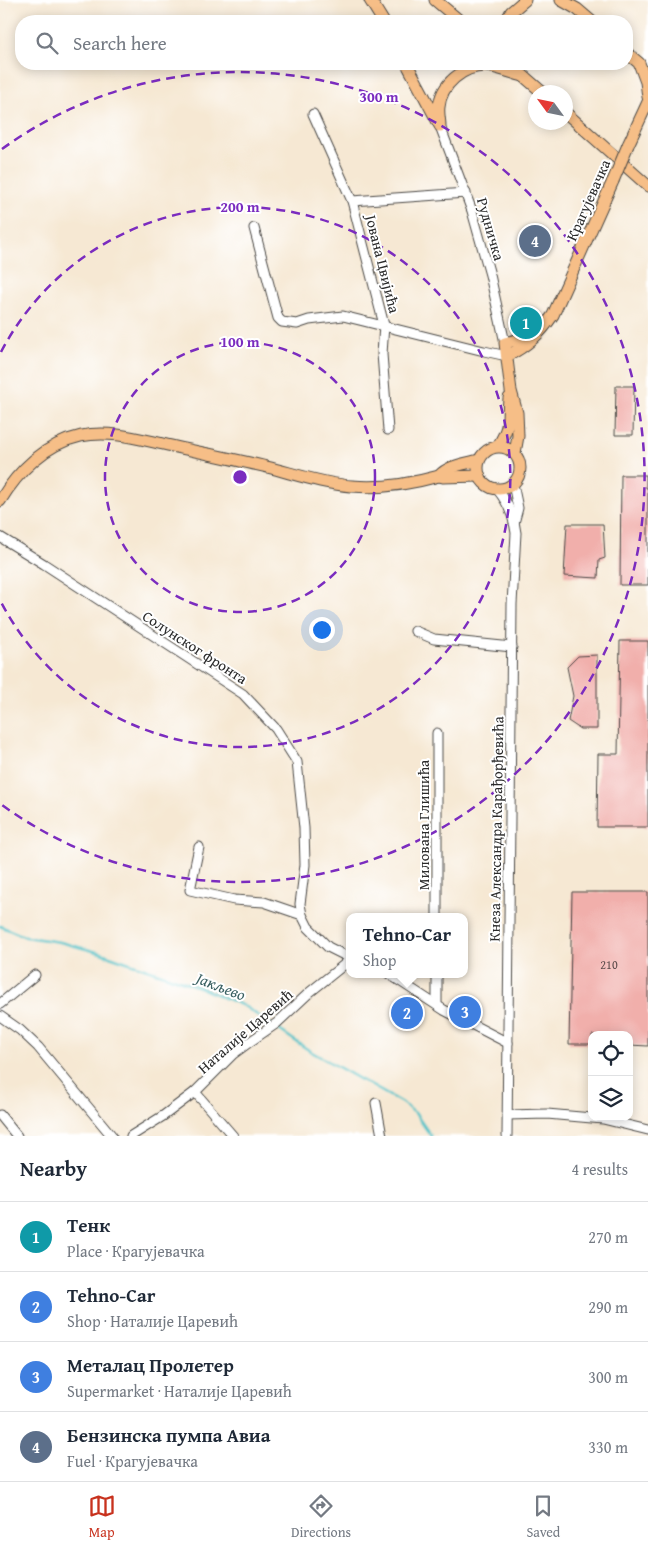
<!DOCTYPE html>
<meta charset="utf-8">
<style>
body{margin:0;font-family:"Gentium Book Plus",serif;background:#f2f2f3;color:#1f2937}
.controls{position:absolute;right:15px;bottom:15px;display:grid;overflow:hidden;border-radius:10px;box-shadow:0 2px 12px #0003}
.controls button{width:45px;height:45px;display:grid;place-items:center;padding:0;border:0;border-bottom:1px solid #e0e1e3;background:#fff;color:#1f2937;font:25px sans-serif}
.compass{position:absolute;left:528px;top:85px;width:45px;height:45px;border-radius:50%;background:#fff;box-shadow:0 2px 12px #0003;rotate:303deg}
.you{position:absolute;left:321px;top:629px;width:18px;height:18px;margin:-12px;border:4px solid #fff;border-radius:50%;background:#1a73e8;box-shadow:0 0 0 8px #1a73e833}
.badge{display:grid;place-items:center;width:32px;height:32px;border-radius:50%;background:#c8321e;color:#fff;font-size:16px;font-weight:700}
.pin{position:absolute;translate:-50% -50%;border:2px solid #fff;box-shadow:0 1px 5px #0006}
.popup{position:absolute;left:346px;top:913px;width:122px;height:65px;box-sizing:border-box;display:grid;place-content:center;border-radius:10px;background:#fff;filter:drop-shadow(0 1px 4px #0005);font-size:16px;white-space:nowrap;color:#747a83}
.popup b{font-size:19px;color:#1f2937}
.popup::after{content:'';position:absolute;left:50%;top:100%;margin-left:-10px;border:10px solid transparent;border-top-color:#fff}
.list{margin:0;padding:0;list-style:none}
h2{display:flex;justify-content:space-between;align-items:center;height:65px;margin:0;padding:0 20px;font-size:21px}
h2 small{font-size:16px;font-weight:400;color:#747a83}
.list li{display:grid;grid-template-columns:32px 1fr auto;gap:15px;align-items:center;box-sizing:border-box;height:70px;padding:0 20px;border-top:1px solid #e0e1e3}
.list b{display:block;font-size:19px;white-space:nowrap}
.list p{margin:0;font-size:16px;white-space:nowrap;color:#747a83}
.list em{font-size:16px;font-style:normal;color:#747a83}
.icon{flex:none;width:28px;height:28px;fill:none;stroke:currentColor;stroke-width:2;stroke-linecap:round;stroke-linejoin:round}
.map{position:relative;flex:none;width:648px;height:1136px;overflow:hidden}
.search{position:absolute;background:#fff;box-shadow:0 2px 12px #0003;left:15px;right:15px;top:15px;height:55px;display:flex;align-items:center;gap:12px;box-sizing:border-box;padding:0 18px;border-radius:20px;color:#747a83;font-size:19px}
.sheet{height:345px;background:#fff}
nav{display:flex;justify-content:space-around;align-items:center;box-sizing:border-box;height:70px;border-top:1px solid #e0e1e3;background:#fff;font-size:14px;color:#747a83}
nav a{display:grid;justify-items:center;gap:2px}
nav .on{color:#c8321e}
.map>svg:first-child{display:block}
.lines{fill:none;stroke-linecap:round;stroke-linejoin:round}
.stream{stroke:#55c3c9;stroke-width:2.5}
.building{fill:#f1afab}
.minor-casing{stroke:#494744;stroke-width:11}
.major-casing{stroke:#494744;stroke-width:13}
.minor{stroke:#fff;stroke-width:9}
.major{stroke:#f6be87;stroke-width:11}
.major-bridge-casing{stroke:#494744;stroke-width:13;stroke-linecap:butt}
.major-bridge{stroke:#f6be87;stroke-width:11}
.ring{fill:none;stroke:#7b2cbf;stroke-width:2.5;stroke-dasharray:9 6}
.labels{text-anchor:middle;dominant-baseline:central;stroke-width:4;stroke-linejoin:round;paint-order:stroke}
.number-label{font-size:12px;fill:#5c4c4b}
.street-label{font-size:15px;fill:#2b2b2b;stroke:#fff}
.water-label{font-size:16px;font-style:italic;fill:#3a6062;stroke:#fff}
.centre{fill:#7b2cbf;stroke:#fff;stroke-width:2.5}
.ring-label{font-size:15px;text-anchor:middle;font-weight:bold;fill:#7b2cbf;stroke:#fff;stroke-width:4;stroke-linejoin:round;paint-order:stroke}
</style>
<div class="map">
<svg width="648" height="1136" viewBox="0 0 648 1136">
<rect width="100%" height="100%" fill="#fff"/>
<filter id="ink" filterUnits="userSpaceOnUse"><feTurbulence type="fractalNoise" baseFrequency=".02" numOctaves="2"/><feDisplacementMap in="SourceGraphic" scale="10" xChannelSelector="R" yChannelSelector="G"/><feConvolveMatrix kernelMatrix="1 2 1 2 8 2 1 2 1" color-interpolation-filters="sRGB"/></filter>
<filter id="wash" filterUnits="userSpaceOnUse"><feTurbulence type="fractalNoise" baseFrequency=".0096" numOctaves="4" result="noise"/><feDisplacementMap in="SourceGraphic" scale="20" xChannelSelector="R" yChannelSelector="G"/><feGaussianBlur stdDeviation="1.12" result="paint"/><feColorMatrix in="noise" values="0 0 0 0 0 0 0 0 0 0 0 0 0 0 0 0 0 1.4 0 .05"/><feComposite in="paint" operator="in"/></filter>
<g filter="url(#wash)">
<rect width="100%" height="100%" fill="#f6e8d3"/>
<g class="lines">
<polyline class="stream" points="0,926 26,937 60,942 101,953 199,987 244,1006 310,1051 402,1103 415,1113 431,1136"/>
</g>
<g id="blocks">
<g class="building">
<polygon points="616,386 634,386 633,435 615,435"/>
<polygon points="621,475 646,475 646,488 648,488 648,585 620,585"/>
<polygon points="567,524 603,524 605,558 599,560 598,578 564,576"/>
<polygon points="620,641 648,641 648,827 597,827 598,754 618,754"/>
<polygon points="597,655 597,729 580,729 568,721 573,696 567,667 578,656"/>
<polygon points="572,892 648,892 648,1046 629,1045 629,1035 592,1035 592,1044 569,1044"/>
</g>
</g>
</g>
<g filter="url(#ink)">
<use href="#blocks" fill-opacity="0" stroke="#494744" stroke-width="1"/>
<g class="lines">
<g class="minor-casing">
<g id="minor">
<polyline points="313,114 352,201 384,325 382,354 388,430"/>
<polyline points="440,126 472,211 490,275 505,343"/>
<polyline points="352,201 466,193"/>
<polyline points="254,228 278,318 282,322 297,324 309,320 343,316 484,351 507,356"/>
<polyline points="513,484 518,508 514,523"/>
<path d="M497,489C507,501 514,517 516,533L512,604L507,1136"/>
<polyline points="0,537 44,564 243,694 276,729 297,762 304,828 305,865 300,904 302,915 308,927 328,947 350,958"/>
<polyline points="415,631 434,639 512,647"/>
<polyline points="437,733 437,917"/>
<polyline points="199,847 190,890 234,900 264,902 302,915"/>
<polyline points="389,974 444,1010 508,1043"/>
<polyline points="0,1004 35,975"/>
<polyline points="437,1005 437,974"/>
<polyline points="0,1016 20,1030 38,1047 112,1136"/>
<polyline points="195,1092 233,1136"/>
<polyline points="376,1103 382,1136"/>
<polyline points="0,1115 17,1136"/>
<polyline points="507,1115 547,1114 603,1119 648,1130"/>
<polyline points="131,1136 163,1116 195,1092 233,1054 248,1043 277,1023 310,992 350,960"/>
</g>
</g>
<g class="major-casing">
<g id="major">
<polyline points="370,0 383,21"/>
<polyline points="435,0 460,21"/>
<polyline points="561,0 577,9 591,21"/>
<polyline points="506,21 511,12 525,0"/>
<polyline points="627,53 639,63 646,82 648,97"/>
<polyline points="407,64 439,124"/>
<polyline points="519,72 542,92"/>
<polyline points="566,113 648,186"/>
<path d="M440,126C440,120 438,113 439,107C441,84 463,66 485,66C498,67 511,73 523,76"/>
<polyline points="628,145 648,102"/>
<path d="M507,356C527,346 540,334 553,315L613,181"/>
<path d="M498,446C511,425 507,420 509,398"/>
<circle cx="499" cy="468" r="21"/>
<polyline points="515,453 518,436 517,413 511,391 505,343 535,335"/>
<path d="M439,476C449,465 466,464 479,460"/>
<path d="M0,501C18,471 45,444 81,436C108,430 136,438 163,444C198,452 233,459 267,467C295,474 324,484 352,486C382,489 410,484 439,476L443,477L480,476"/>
</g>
</g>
<use href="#minor" class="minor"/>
<use href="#major" class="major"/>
<g class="major-bridge-casing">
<polyline id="major-bridge" points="613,181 628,145"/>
</g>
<use href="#major-bridge" class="major-bridge"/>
</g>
</g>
<g class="ring">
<circle cx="240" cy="477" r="135"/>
<path d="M1 352A270 270 0 1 1 1 602"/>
<path d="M2 149A405 405 0 1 1 2 805"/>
</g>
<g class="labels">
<g class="number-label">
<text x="609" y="964">210</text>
</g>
<g class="street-label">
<text transform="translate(588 200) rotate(-66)">Крагујевачка</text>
<text transform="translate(491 229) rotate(74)">Рудничка</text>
<text transform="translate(383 264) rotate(76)">Јована Цвијића</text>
<text transform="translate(195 647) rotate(33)">Солунског фронта</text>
<text transform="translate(423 825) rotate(-90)">Милована Глишића</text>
<text transform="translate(496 829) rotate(-89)">Кнеза Александра Карађорђевића</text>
<text transform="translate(245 1031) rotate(-41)">Наталије Царевић</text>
</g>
<g class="water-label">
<text transform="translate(221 986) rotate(21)">Јакљево</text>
</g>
</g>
<circle cx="240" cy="477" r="8" class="centre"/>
<g class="ring-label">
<text x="379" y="102">300 m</text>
<text x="240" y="212">200 m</text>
<text x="240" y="347">100 m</text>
</g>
</svg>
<div class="controls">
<button><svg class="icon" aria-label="locate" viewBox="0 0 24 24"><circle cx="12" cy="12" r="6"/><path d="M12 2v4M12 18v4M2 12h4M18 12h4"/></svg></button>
<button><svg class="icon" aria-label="layers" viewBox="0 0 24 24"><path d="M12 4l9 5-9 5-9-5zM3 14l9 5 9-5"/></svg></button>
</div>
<svg class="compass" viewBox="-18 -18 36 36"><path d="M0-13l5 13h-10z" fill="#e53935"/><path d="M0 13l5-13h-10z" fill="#747a83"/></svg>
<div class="you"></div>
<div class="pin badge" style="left:526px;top:323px;background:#0f9aa8">1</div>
<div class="pin badge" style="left:407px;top:1013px;background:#3f7fe0">2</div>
<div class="popup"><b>Tehno-Car</b>Shop</div>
<div class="pin badge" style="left:465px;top:1012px;background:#3f7fe0">3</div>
<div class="pin badge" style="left:535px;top:241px;background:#5c6f8a">4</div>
<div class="search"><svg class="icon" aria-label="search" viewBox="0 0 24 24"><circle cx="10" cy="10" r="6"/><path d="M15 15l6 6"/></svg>Search here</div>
</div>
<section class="sheet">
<h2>Nearby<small>4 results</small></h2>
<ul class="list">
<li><span class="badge" style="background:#0f9aa8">1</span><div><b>Тенк</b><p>Place · Крагујевачка</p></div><em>270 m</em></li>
<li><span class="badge" style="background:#3f7fe0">2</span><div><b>Tehno-Car</b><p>Shop · Наталије Царевић</p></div><em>290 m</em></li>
<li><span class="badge" style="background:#3f7fe0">3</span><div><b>Металац Пролетер</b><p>Supermarket · Наталије Царевић</p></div><em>300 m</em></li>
<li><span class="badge" style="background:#5c6f8a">4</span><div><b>Бензинска пумпа Авиа</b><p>Fuel · Крагујевачка</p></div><em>330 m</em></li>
</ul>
</section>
<nav>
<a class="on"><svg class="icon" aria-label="map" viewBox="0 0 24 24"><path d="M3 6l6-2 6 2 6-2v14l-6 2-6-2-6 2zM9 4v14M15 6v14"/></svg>Map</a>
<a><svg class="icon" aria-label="directions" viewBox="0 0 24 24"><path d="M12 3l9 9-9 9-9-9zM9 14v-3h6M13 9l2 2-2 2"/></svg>Directions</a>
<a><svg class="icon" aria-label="saved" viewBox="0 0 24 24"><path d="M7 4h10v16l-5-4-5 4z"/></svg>Saved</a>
</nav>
